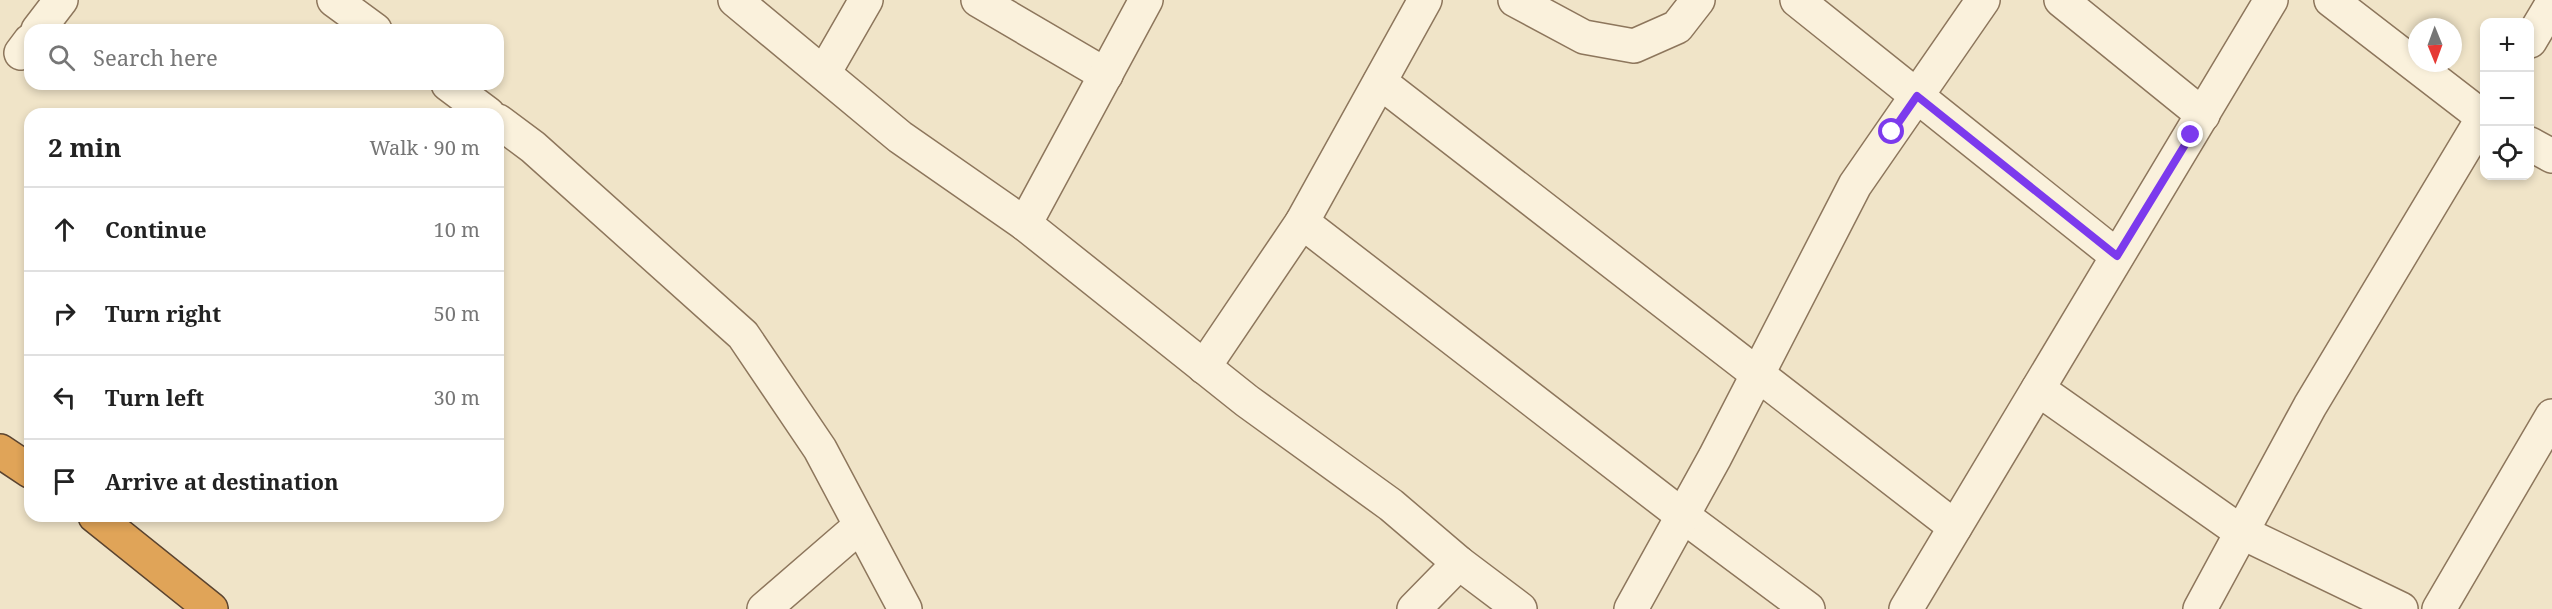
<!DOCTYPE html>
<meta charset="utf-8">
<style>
body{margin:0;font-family:"Noto Serif",serif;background:#f6f6f6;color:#222}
.controls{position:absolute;right:18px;top:18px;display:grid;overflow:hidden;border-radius:12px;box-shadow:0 3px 9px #0003}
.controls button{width:54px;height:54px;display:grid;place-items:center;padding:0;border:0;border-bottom:2px solid #e0e0e0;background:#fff;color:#222;font:30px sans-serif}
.compass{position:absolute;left:2408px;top:18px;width:54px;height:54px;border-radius:50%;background:#fff;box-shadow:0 3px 9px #0003;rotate:179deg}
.stop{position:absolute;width:18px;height:18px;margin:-14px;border:4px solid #7c3aed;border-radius:50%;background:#fff}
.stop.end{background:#7c3aed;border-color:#fff;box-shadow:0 2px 6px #0008}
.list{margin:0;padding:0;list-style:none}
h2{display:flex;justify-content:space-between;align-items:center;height:78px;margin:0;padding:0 24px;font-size:26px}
h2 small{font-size:20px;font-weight:400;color:#767676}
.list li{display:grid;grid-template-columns:39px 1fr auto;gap:18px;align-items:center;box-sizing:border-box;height:84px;padding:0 24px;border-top:2px solid #e0e0e0}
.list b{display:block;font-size:22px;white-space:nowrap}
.list em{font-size:20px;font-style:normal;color:#767676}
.icon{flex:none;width:33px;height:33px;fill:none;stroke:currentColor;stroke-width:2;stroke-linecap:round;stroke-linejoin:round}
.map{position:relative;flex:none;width:2552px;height:609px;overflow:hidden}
.search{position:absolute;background:#fff;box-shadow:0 3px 9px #0003;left:24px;top:24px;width:480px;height:66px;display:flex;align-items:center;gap:15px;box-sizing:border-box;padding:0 21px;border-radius:18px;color:#767676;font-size:22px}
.panel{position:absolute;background:#fff;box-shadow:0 3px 9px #0003;left:24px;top:108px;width:480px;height:414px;border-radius:18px}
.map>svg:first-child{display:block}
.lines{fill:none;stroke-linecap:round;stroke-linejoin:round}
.street-casing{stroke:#8d765c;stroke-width:36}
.highway-casing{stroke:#5b4430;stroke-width:36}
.street{stroke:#faf1dc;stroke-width:33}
.highway{stroke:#e0a458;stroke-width:33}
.route{stroke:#7c3aed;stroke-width:8}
</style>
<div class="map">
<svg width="2552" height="609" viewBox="0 0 2552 609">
<rect width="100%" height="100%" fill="#f0e4c8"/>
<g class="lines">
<g class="street-casing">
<g id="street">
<polyline points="334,0 375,30"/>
<polyline points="735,0 900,137 1025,224 1247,401 1391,505 1459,563 1520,609"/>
<polyline points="978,0 1106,75"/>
<polyline points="1515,0 1584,37 1634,46 1677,27 1698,0"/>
<polyline points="1797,0 2117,256"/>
<polyline points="2061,0 2203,115"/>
<polyline points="2331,0 2484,118"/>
<polyline points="38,30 61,0"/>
<polyline points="2530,41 2552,4"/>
<polyline points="21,53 30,41"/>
<polyline points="824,73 866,0"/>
<polyline points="1380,82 1955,527"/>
<polyline points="448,84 488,114"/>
<polyline points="498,121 533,147 743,335 820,449 905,609"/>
<polyline points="2530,144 2552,156"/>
<polyline points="1302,222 1683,516 1808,609"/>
<polyline points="1025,224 1146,0"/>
<polyline points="1204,367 1302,222 1425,0"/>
<polyline points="2038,389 2241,532 2401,609"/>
<polyline points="764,609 860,526"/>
<polyline points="1414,609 1459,563"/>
<polyline points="1631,609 1715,457 1855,185 1983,0"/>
<polyline points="1906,609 2271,0"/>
<polyline points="2200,609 2310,406 2484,116"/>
<polyline points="2439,609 2552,416"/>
</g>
</g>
<g class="highway-casing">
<g id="highway">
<polyline points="0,451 30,471"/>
<polyline points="95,516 211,609"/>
</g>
</g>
<use href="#street" class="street"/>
<use href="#highway" class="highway"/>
</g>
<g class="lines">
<polyline class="route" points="1892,132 1917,96 2117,256 2191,135"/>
</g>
</svg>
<div class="controls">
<button>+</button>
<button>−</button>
<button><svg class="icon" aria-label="locate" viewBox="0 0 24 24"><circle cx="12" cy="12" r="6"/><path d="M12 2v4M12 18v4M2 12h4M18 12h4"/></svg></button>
</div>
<svg class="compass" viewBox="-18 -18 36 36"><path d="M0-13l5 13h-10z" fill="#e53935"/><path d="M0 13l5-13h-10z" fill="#767676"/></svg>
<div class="stop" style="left:1892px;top:132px"></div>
<div class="stop end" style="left:2191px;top:135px"></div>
<div class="search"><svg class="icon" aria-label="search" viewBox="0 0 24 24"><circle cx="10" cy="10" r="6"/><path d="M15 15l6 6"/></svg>Search here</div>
<section class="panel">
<h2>2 min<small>Walk · 90 m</small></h2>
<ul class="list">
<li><svg class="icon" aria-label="ahead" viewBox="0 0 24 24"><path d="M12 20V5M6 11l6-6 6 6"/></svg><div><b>Continue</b></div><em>10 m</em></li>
<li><svg class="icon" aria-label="right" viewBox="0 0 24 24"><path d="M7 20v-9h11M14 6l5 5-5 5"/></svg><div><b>Turn right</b></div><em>50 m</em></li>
<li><svg class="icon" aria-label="left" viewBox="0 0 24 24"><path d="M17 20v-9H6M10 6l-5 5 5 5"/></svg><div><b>Turn left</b></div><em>30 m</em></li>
<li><svg class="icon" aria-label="arrive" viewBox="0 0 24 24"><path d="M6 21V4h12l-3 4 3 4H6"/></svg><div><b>Arrive at destination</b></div></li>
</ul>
</section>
</div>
